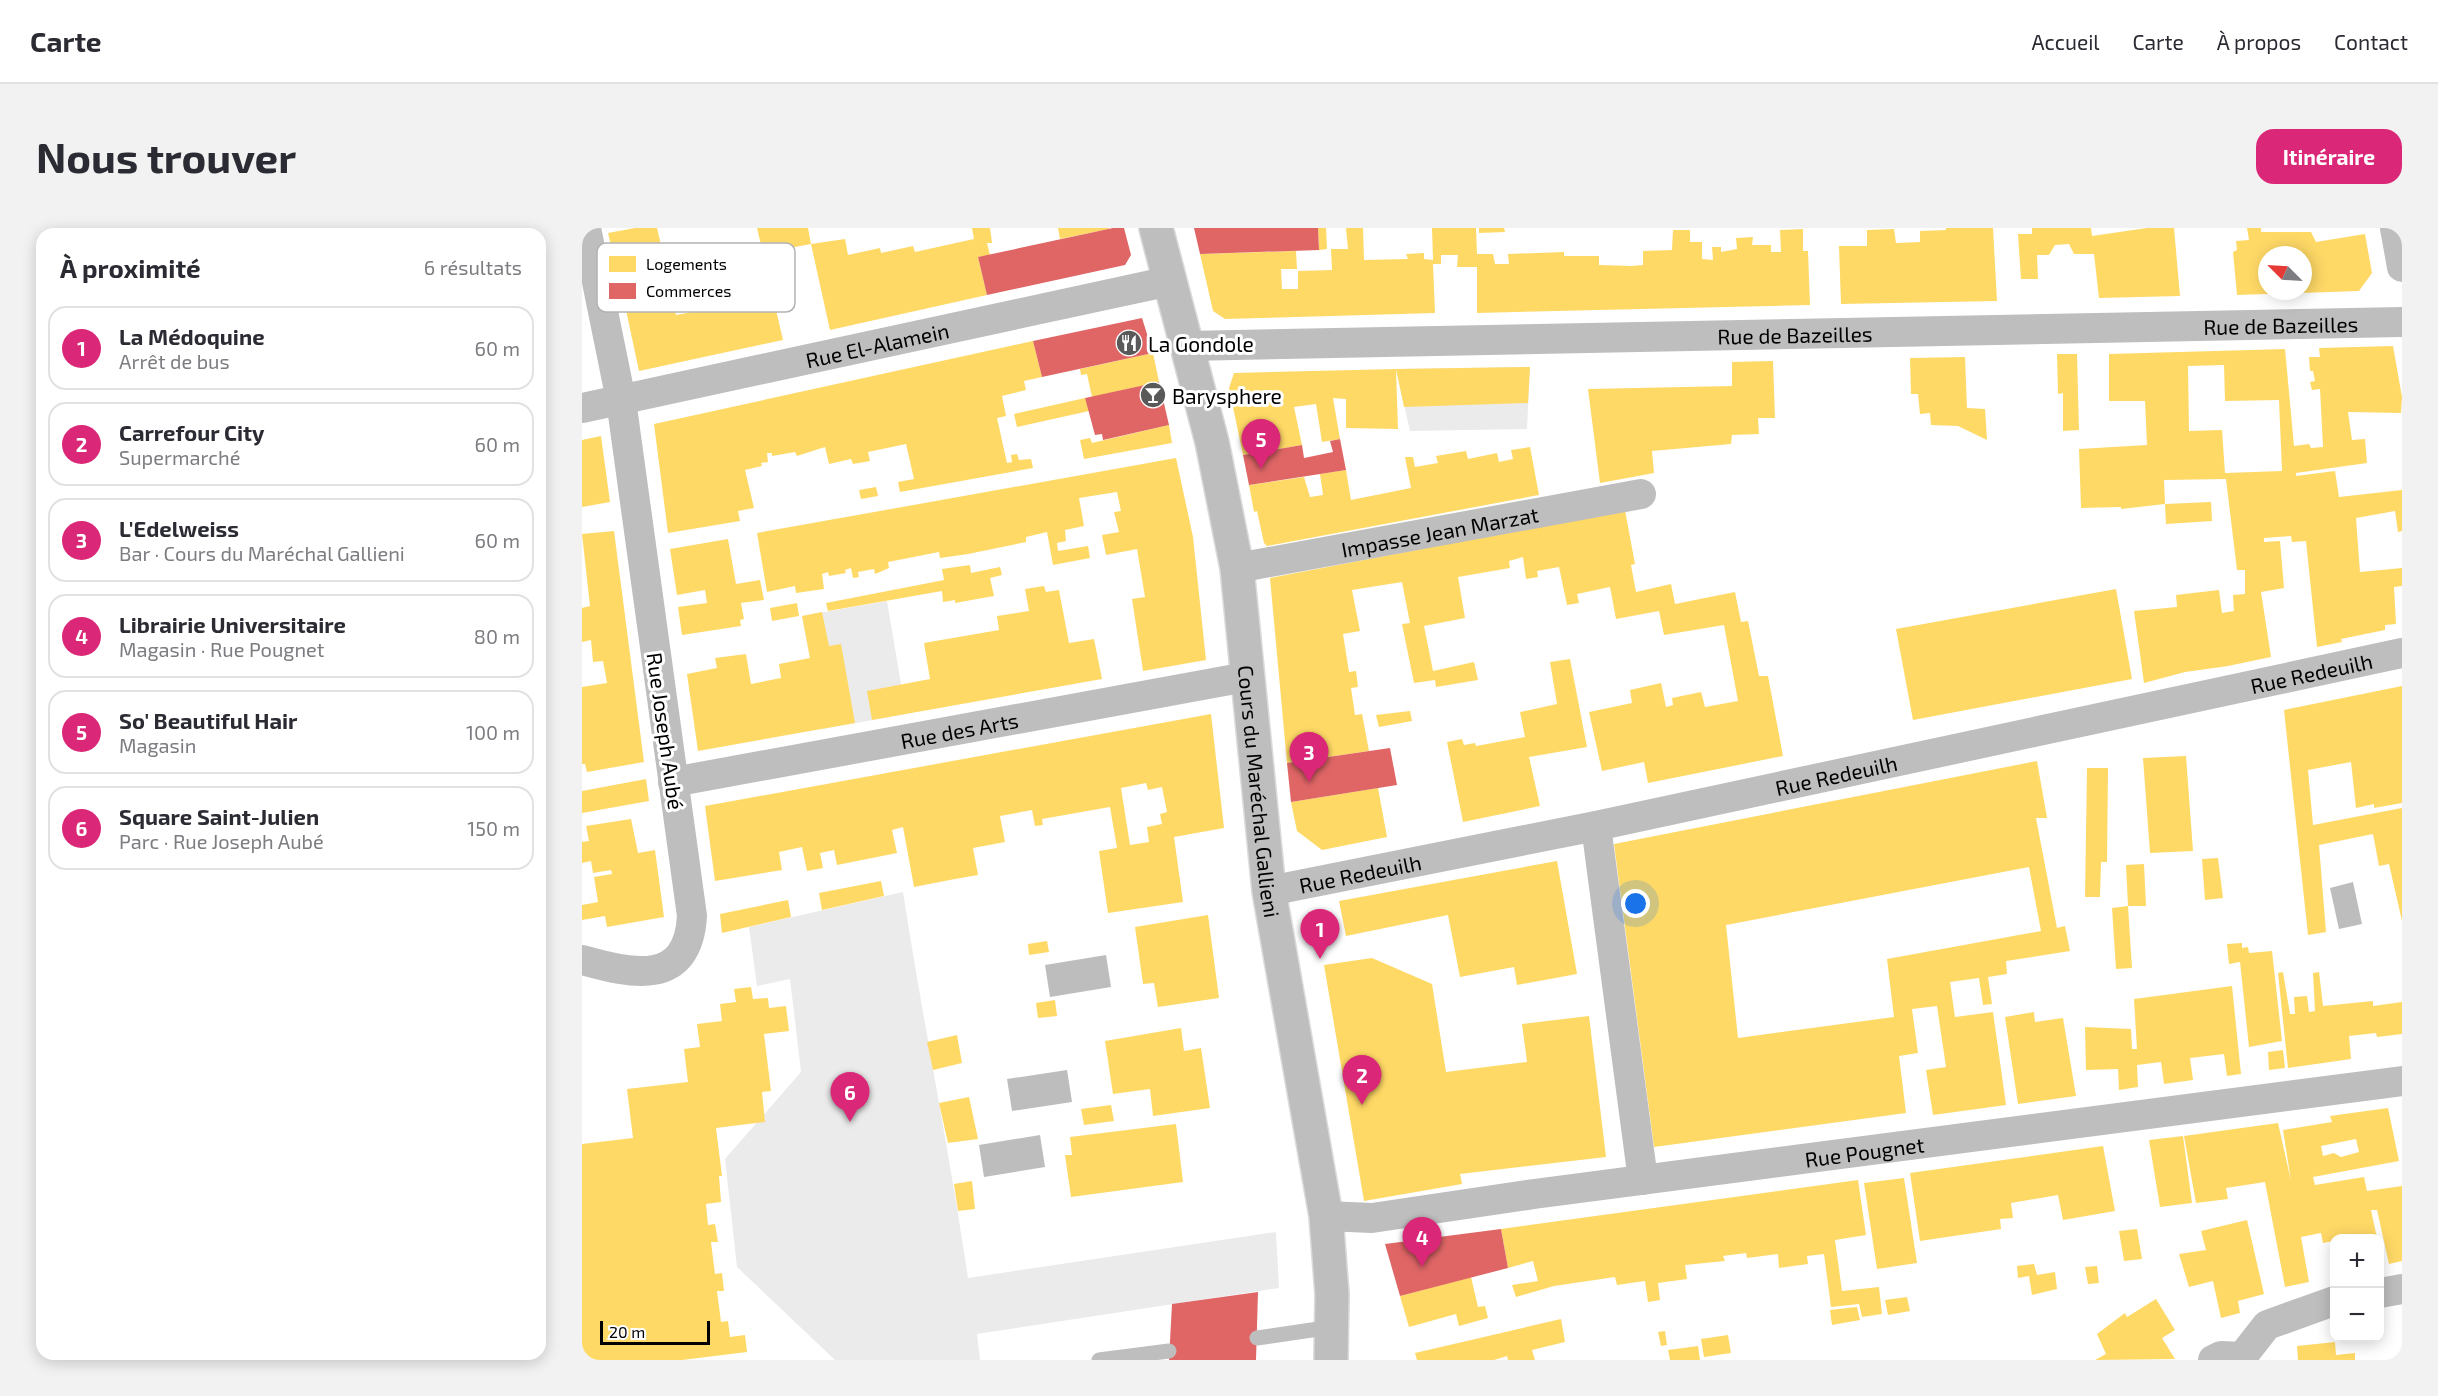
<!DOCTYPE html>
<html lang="fr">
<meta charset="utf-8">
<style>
body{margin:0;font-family:"Exo 2",sans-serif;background:#f2f2f3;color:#2b2b33}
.controls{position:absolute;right:18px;bottom:18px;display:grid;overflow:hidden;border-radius:12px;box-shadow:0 3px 15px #0003}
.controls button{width:54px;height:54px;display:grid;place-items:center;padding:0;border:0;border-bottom:2px solid #e1e1e2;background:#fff;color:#2b2b33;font:30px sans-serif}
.compass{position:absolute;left:1676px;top:18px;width:54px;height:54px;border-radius:50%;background:#fff;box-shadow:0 3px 15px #0003;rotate:294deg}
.scale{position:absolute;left:18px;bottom:15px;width:110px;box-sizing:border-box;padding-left:6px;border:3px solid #000;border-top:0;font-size:16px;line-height:21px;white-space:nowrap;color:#000;-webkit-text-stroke:4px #fff;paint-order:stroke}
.you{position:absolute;left:1054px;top:676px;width:21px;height:21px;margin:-15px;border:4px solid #fff;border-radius:50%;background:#1a73e8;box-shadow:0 0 0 9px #1a73e833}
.badge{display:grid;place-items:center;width:39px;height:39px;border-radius:50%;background:#db2777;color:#fff;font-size:20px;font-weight:700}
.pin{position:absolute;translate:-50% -50px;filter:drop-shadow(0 2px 3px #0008)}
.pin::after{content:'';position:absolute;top:32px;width:21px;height:18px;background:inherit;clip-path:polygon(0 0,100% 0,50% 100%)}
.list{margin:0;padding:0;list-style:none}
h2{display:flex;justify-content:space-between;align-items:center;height:78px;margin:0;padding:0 24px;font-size:26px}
h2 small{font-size:20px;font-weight:400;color:#7c7c81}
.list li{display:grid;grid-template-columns:39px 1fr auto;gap:18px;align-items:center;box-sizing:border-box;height:84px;margin:0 12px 12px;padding:0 12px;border:2px solid #e1e1e2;border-radius:18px}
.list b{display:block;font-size:22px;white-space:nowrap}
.list p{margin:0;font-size:20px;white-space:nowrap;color:#7c7c81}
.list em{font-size:20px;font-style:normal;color:#7c7c81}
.map{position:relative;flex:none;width:1820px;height:1132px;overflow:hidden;border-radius:18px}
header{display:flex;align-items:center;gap:36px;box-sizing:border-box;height:84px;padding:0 30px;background:#fff;border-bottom:2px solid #e1e1e2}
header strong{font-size:28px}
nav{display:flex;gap:33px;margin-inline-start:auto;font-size:21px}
.intro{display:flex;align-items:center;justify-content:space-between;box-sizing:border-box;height:144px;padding:0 36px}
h1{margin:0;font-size:42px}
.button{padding:15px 27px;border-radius:18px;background:#db2777;color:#fff;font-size:21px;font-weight:700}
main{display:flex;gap:36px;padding:0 36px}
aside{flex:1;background:#fff;border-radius:18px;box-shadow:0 3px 15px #0003}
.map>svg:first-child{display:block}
.green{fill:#ebebeb}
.water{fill:#bdbdbd}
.homes{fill:#ffd966;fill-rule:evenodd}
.shops{fill:#e06666}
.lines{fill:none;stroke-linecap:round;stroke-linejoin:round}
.primary-casing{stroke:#dbdbdb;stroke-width:36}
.lane{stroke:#bebebe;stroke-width:15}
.street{stroke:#bebebe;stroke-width:30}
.primary{stroke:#bebebe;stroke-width:33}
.labels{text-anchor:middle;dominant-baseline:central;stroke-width:6;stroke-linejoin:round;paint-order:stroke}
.street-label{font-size:21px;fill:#000;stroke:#fff}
.poi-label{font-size:21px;fill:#000;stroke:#fff;text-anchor:start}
.key{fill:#fff;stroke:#b2b2b2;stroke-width:1.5}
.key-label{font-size:16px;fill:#000}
</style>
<header>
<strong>Carte</strong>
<nav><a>Accueil</a><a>Carte</a><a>À propos</a><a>Contact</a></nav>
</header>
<div class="intro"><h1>Nous trouver</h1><a class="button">Itinéraire</a></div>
<main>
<aside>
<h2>À proximité<small>6 résultats</small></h2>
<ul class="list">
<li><span class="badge">1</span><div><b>La Médoquine</b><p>Arrêt de bus</p></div><em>60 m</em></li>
<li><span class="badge">2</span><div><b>Carrefour City</b><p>Supermarché</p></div><em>60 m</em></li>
<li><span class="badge">3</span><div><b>L'Edelweiss</b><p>Bar · Cours du Maréchal Gallieni</p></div><em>60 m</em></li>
<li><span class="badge">4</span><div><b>Librairie Universitaire</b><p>Magasin · Rue Pougnet</p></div><em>80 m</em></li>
<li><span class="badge">5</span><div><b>So' Beautiful Hair</b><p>Magasin</p></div><em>100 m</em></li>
<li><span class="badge">6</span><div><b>Square Saint-Julien</b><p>Parc · Rue Joseph Aubé</p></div><em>150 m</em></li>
</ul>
</aside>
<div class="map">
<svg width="1820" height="1132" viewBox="0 0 1820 1132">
<rect width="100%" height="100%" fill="#fff"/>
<g class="green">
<polygon points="948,139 945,201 828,203 814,141"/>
<polygon points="305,373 324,486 241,501 220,388"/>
<path d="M321,664C341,793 367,921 386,1050L694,1004L697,1060L395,1106L398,1132H253L155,1039L143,931L219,844L208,751L175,758L167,699Z"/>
</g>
<g class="water">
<polygon points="1771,654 1780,696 1757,701 1748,660"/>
<polygon points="524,727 529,759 468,769 463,737"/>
<polygon points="485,842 490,874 430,883 425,851"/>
<polygon points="458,907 463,939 402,949 397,917"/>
</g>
<g class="homes">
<polygon points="53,0 75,0 80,21 32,30 26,5"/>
<polygon points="175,0 226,0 229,16 263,11 266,27 298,20 299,25 331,18 333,24 392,11 390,0 408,0 410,15 405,15 408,27 396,29 405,67 248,102 229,16 181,25"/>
<polygon points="476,0 527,0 527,1 478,11"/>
<polygon points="736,0 744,0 745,21 737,22"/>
<polygon points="764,0 781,0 782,32 826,31 824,26 842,25 842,31 851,32 850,0 894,0 895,26 911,26 913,36 927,36 926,26 982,24 982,28 1017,28 1017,37 1050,38 1061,37 1061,23 1090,22 1091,2 1108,2 1108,14 1120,14 1120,31 1131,32 1130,19 1139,19 1139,24 1155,21 1154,10 1171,9 1170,17 1189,17 1189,24 1199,24 1198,2 1221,1 1221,23 1226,23 1228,77 895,85 895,39 875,39 876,27 859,27 859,36 851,36 853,85 643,91 631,83 618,26 714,23 715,41 699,41 700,61 716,61 716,43 750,42 749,21 766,21"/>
<polygon points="897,0 922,0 923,4 897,5"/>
<polygon points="1364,0 1411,0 1415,73 1259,76 1257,18 1285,18 1285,2 1312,1 1314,15 1338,14 1338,3 1364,2"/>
<polygon points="1450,0 1509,0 1510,8 1565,0 1592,0 1598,68 1517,70 1512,26 1492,26 1487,16 1473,17 1467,27 1455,27 1456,51 1439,51 1436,6 1450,6"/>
<path d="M1665,0H1679V4H1729L1734,14L1783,6L1790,45L1777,63L1655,67L1651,24L1655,22L1654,13L1667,12ZM1685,27H1721V63H1685Z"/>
<polygon points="184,39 201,112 57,143 44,82 61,78 60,71 89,65 94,87 125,81 124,78 149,73 148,66 166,62 162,43"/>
<polygon points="451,113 460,149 442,153 444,162 420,168 424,188 415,190 425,235 430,234 429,227 435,226 437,232 449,231 451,240 318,264 316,254 332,251 324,216 286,224 288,233 271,236 269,231 247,236 243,219 215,228 213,224 190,228 190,225 185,225 186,234 179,235 180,238 163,242 172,280 156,283 158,293 86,305 72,196"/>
<path d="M1811,118L1820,169L1819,185L1766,184L1770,212L1783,211L1785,235L1714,245V248L1753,243L1757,269L1820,262V303L1816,304L1813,283L1774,290L1778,344L1820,340V358L1812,359L1814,396L1803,397V402L1759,411L1760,414L1735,419L1724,313L1710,314L1709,308L1682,310V314L1698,313L1702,360L1679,364L1689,429L1646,438L1603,444L1562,455L1552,383L1595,379L1594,367L1637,362L1640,385L1652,383L1651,367L1663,366V342H1655L1644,251L1582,252L1583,276L1539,281V279L1499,280L1497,221L1565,217L1563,173H1527V126L1703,121L1712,218L1727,216L1729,220L1741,219L1738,161L1730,162L1728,154L1733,153L1731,143H1728L1727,129H1738L1737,120ZM1642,137L1643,173L1697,172L1700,243L1643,245L1640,202L1607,203L1606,138Z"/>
<polygon points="571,125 577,154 510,169 505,146 499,147 498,141"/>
<polygon points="1475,126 1495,126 1497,202 1481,203 1481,165 1476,166"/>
<polygon points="1383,129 1385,180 1403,181 1405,212 1376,198 1349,197 1348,185 1338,186 1336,166 1329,166 1328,130"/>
<polygon points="1191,133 1193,190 1176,190 1177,206 1150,207 1149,216 1070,223 1072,245 1018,255 1006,161 1150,158 1150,134"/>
<polygon points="948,139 946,175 822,179 814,141"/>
<polygon points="814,141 816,201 764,200 764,171 751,170 758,211 740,214 734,176 712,179 720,217 661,227 647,160 652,145"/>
<polygon points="503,170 507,183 435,199 432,186"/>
<polygon points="587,197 590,215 502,231 498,212 508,210 510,215"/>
<polygon points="19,208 28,274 0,279 0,212"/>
<polygon points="948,219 957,267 685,318 682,315 675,283 672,284 667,257 722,249 728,269 741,267 738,246 764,242 769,272 829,260 823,229 831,229 833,239 856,235 854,228 884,223 886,231 915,225 917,234 931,231 929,222"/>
<polygon points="594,230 611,309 624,432 561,443 550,371 563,369 555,321 524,327 520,307 537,304 532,284 539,283 535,264 497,270 502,298 483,302 484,313 475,315 476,323 506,318 508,330 471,337 465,304 444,309 444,314 386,326 358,330 357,324 306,334 307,340 293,346 292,341 276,344 277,349 271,350 269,340 263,342 264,345 247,348 246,344 240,346 242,361 214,365 213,358 185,364 175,305"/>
<polygon points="294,259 296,268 279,271 277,262"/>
<polygon points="1629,274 1630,293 1584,296 1583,276"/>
<polygon points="1043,282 1053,336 1049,337 1054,364 1089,356 1093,376 1153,364 1159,394 1166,393 1177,448 1186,448 1201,528 1066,555 1062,534 1020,543 1007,484 1050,475 1048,462 1079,455 1084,479 1091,477 1090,470 1119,464 1123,479 1156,473 1142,397 1082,407 1077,383 1034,391 1028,359 995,366 997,375 985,377 977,339 955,343 956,349 944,351 941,329 927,333 928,340 876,349 883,390 842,398 851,443 892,434 896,452 854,459 853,452 832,455 820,396 828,395 820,354 770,362 778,403 761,406 767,444 774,443 776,459 769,460 773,487 780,486 787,523 705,535 688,350"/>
<polygon points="32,303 62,534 5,544 3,536 0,536 0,459 25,455 21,433 11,434 9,412 0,414 0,380 8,378 0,306"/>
<polygon points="146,311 154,356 178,352 182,372 159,375 162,391 158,392 159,398 100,407 96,379 125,375 123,362 95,367 88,321"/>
<polygon points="388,337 389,345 418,339 420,347 408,350 412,368 373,375 373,372 361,374 360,363 246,383 244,375 362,352 360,341"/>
<polygon points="462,358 464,364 477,362 487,415 512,411 520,451 290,492 285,463 348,451 342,415 417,402 415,388 447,383 443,361"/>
<polygon points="1534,361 1550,451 1331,492 1314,401"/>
<polygon points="215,375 217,388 190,393 188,380"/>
<polygon points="240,384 247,418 259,416 273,495 116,523 105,446 135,440 133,430 164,426 169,456 199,450 197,436 228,430 220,388"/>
<polygon points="988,431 1005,519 947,529 958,578 881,594 865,514 880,511 882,517 893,515 894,518 943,509 938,484 975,476 968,434"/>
<polygon points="1820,458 1820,575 1792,580 1792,576 1774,580 1769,534 1726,542 1731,597 1820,580 1820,693 1807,636 1797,638 1791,606 1737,617 1744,704 1726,707 1702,482"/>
<polygon points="828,483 830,493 797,499 794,487"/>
<path d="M629,486L642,600L592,609L601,674L526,685L517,623L535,620L528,579L460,591L461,597L453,598L450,582L418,588L423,614L391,620L396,647L373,651L332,659L321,599L310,602L315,625L255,637L252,622L238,625L241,640L225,643L220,619L197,624L200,642L133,653L123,578ZM564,555L566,562L580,559L585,584L578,586L580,596L565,599L567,614L548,617L539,560Z"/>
<polygon points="1604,528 1611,623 1568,625 1561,530"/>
<path d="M1455,533L1465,590H1454L1475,700L1483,698L1488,723L1424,733L1425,746L1406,749L1410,776L1401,777L1397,750L1368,754L1373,789L1411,784L1424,877L1351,887L1344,842L1364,839L1355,778L1330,781L1336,825L1317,828L1324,885L1072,919L1032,616ZM1447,639L1459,703L1305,731L1312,789L1156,810L1144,697Z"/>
<polygon points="1505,540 1526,540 1525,634 1519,634 1518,669 1503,669"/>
<polygon points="64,551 67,573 0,585 0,563"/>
<polygon points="796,560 805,609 740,622 715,603 709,574"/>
<polygon points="49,591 56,625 73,622 82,689 25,699 23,688 0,692 0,677 16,674 12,649 30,646 29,642 11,645 9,633 0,635 0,614 7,613 4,598"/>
<polygon points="1636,630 1641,670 1623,672 1620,631"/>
<polygon points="975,633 995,746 935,757 932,739 878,749 866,687 764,708 757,673"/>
<polygon points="1562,636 1564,678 1546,678 1550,740 1534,741 1530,680 1546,678 1544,637"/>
<polygon points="299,653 302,668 240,682 237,665"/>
<polygon points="206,672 209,689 140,705 138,686"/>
<polygon points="626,687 637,770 576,779 572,755 561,756 553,699"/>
<polygon points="465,713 467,724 447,727 446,716"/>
<polygon points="1660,715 1660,720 1666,719 1667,725 1690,723 1700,813 1667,819 1658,734 1647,736 1645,716"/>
<polygon points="790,730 850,756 864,844 945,834 940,796 1007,788 1024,929 878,946 880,956 782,973 742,737"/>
<polygon points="1701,744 1708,786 1713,786 1712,769 1725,768 1727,784 1733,783 1731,745 1737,744 1741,778 1791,773 1791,778 1820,774 1820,806 1795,809 1794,805 1767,808 1769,831 1706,840 1696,745"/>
<polygon points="1650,758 1659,846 1645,848 1642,826 1608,830 1611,852 1582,856 1579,834 1555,837 1556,859 1537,862 1536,841 1504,842 1503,799 1549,801 1550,821 1555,821 1552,771"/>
<polygon points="169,759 171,771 186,770 187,780 204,778 207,803 182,806 189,863 180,864 183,894 134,900 140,948 137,948 139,974 124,976 126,997 133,996 136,1014 129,1014 133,1046 140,1045 142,1063 135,1063 139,1094 146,1093 148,1109 163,1107 165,1124 100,1132 0,1132 0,916 51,910 45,861 106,854 102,821 118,819 115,796 140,793 138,776 154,774 152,761"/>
<polygon points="473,772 475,788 456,790 454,775"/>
<polygon points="1452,784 1453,794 1481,790 1494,868 1436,876 1423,789"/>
<polygon points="599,800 602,823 619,820 628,880 571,888 568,861 531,866 523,813"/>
<polygon points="375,807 380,835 351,842 345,814"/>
<polygon points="1701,822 1703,840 1687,842 1686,824"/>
<polygon points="387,869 396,911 366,915 357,875"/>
<polygon points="529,877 532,893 502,897 499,881"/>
<path d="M1806,880L1817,933L1731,949L1733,957L1782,949L1785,963L1820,958V1033L1807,1036L1795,982H1789L1795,1010H1778L1777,1008L1741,1015L1739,1005L1719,1009L1727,1054L1703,1059L1683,954L1644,960L1646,971L1614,975L1602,908L1696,895L1709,953L1701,902L1750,894L1748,888ZM1774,911L1777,924L1759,929L1752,925L1741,928L1739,918Z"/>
<polygon points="594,896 601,954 489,969 483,927 490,927 488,909"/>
<polygon points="1601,908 1610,975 1578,979 1567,912"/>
<polygon points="1521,918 1533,983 1481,992 1476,967 1429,975 1431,990 1418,991 1419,1001 1338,1013 1328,945"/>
<polygon points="1322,950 1335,1035 1295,1041 1282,955"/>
<polygon points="1276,952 1284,1007 1253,1012 1260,1063 1297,1059 1300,1086 1280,1089 1277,1076 1249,1079 1242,1026 1225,1028 1226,1036 1197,1040 1196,1026 1165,1030 1164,1025 1141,1028 1143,1033 1103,1037 1105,1051 1076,1055 1078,1072 1066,1074 1063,1053 1035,1057 1033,1049 972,1058 934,1069 930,1057 956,1053 951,1033 926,1040 919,1001"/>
<polygon points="390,953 393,981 376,983 372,956"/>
<polygon points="1665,992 1682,1066 1656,1073 1658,1085 1639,1090 1631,1053 1607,1059 1597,1026 1624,1022 1619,1003"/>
<polygon points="1555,1001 1560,1031 1542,1033 1537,1003"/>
<polygon points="1452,1036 1455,1047 1473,1044 1475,1061 1450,1067 1447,1048 1436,1050 1435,1038"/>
<polygon points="1515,1038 1517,1055 1506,1056 1503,1039"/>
<polygon points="889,1049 896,1079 903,1078 906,1090 877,1098 874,1086 827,1099 818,1068"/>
<polygon points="1325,1069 1328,1083 1306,1087 1303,1072"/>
<polygon points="1574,1071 1593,1102 1580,1110 1593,1131 1513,1132 1524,1126 1515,1106 1543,1085 1545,1089"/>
<polygon points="1275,1079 1278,1092 1250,1097 1248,1082"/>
<polygon points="979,1091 983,1114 950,1122 953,1132 926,1132 925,1128 912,1132 835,1132 833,1125"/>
<polygon points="1083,1103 1085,1117 1079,1118 1076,1104"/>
<polygon points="1146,1107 1149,1125 1122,1129 1119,1111"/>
<polygon points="1753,1114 1754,1127 1773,1125 1773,1132 1716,1132 1715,1118"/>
<polygon points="1116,1118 1118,1132 1088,1132 1086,1122"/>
</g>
<g class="shops">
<polygon points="531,0 542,0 549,27 543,37 405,67 396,29"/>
<polygon points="612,0 736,0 737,22 618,26"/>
<polygon points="560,90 571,125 460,149 451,113"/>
<polygon points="577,154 587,197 521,212 520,206 513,207 503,170"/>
<polygon points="758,211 764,242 667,257 661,227 720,217 722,230 751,224 748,213"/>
<polygon points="808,520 815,557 709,574 705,535"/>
<polygon points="919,1001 926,1040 818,1068 803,1016"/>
<polygon points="676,1064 674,1132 587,1132 590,1076"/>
</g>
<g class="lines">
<g class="primary-casing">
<g id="primary">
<path id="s7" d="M574,0L630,214L655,340L687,663L744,988L750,1066L749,1132"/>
</g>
</g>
<g class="lane">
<polyline points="675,1110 750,1099"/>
<polyline points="517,1132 587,1123"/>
</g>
<g class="street">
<polyline points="1813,0 1820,39"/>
<path id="s1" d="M605,118L1820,94"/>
<path id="s2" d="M0,180L588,53"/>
<path id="s3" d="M655,340L1059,266"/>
<path id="s4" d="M91,554L664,449"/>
<polyline points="1014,598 1061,952"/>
<path id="s5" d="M687,663L1014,598L1820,425"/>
<path d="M0,732C50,746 106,759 110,688L39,172L4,0"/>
<path id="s6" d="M744,988L790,990L952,966L1820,853"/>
<polyline points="1798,1065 1820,1061"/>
<polyline points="1631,1132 1639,1128 1660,1129 1685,1097 1752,1073"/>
</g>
<use href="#primary" class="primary"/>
</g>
<defs>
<g id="restaurant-disc" transform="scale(1.35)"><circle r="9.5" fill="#595959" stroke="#fff"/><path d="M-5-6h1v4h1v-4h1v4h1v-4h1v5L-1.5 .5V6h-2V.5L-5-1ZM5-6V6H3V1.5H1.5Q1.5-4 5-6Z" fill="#fff"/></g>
<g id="bar-disc" transform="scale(1.35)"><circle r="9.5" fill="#595959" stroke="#fff"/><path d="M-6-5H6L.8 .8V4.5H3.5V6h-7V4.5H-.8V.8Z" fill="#fff"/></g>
</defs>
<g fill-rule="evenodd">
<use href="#restaurant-disc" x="547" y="115"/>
<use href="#bar-disc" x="571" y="167"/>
</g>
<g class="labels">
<g class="street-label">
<text stroke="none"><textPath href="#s1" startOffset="1094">Rue de Bazeilles</textPath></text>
<text stroke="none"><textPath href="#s1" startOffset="608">Rue de Bazeilles</textPath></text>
<text stroke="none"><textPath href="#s2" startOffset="302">Rue El-Alamein</textPath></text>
<text stroke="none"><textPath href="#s3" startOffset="206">Impasse Jean Marzat</textPath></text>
<text stroke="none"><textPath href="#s5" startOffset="1065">Rue Redeuilh</textPath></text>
<text stroke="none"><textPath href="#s4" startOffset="291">Rue des Arts</textPath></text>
<text transform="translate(84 503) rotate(82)">Rue Joseph Aubé</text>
<text stroke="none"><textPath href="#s5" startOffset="579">Rue Redeuilh</textPath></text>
<text stroke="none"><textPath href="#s7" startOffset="574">Cours du Maréchal Gallieni</textPath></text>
<text stroke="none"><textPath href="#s5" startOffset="93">Rue Redeuilh</textPath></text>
<text stroke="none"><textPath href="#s6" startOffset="543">Rue Pougnet</textPath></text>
</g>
<g class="poi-label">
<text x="566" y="115">La Gondole</text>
<text x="590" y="167">Barysphere</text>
</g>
</g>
<rect x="15" y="15" width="198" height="69" rx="9" class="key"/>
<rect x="27" y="28" width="27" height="16" fill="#ffd966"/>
<rect x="27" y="55" width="27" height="16" fill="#e06666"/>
<g class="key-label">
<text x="64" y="42">Logements</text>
<text x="64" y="69">Commerces</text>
</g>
</svg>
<div class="controls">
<button>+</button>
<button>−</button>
</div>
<svg class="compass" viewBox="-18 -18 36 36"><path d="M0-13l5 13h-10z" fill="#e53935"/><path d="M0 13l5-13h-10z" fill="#7c7c81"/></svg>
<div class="scale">20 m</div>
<div class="you"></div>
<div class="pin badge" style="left:738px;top:731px">1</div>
<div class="pin badge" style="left:780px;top:877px">2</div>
<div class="pin badge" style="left:727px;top:554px">3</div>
<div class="pin badge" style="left:840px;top:1039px">4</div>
<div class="pin badge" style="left:679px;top:241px">5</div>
<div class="pin badge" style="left:268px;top:894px">6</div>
</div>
</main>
